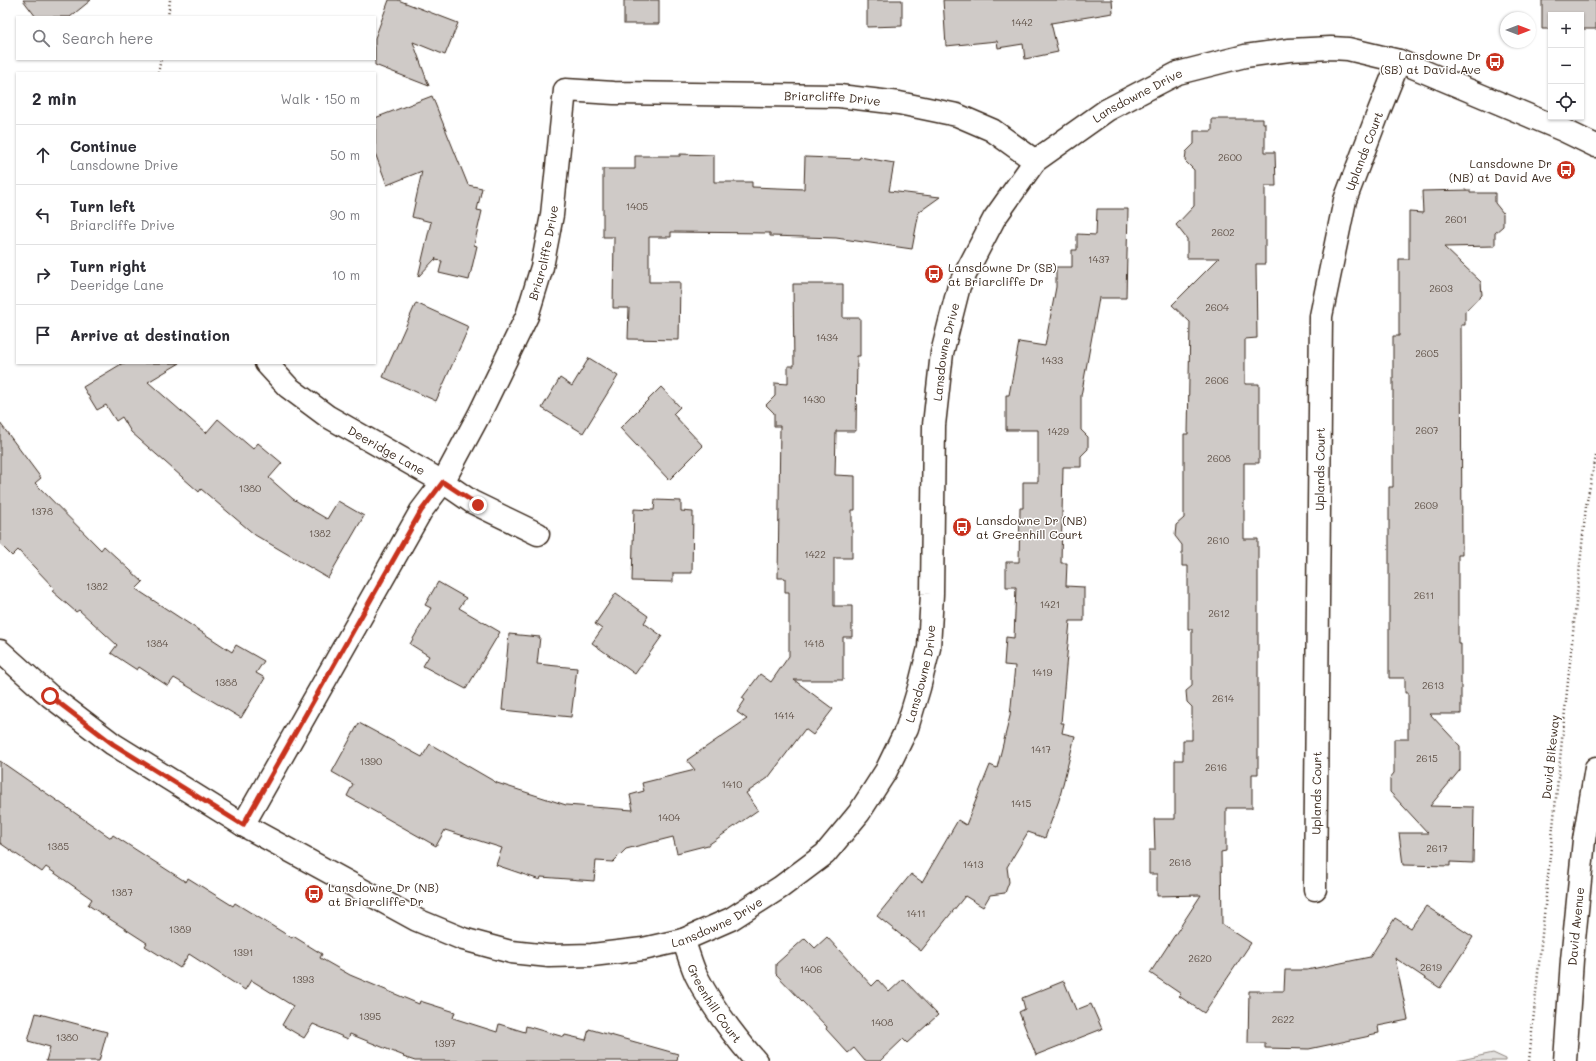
<!DOCTYPE html>
<meta charset="utf-8">
<style>
body{margin:0;font-family:Mali,sans-serif;background:#f2f2f3;color:#2b2b33}
.controls{position:absolute;right:12px;top:12px;display:grid;overflow:hidden;border-radius:0px;box-shadow:0 1px 3px #0004}
.controls button{width:36px;height:36px;display:grid;place-items:center;padding:0;border:0;border-bottom:1px solid #e1e1e2;background:#fff;color:#2b2b33;font:20px sans-serif}
.compass{position:absolute;left:1500px;top:12px;width:36px;height:36px;border-radius:50%;background:#fff;box-shadow:0 1px 3px #0004;rotate:90deg}
.stop{position:absolute;width:12px;height:12px;margin:-9px;border:3px solid #c8321e;border-radius:50%;background:#fff}
.stop.end{background:#c8321e;border-color:#fff;box-shadow:0 1px 4px #0008}
.list{margin:0;padding:0;list-style:none}
h2{display:flex;justify-content:space-between;align-items:center;height:52px;margin:0;padding:0 16px;font-size:17px}
h2 small{font-size:13px;font-weight:400;color:#7c7c81}
.list li{display:grid;grid-template-columns:26px 1fr auto;gap:12px;align-items:center;box-sizing:border-box;height:60px;padding:0 16px;border-top:1px solid #e1e1e2}
.list b{display:block;font-size:15px;white-space:nowrap}
.list p{margin:0;font-size:13px;white-space:nowrap;color:#7c7c81}
.list em{font-size:13px;font-style:normal;color:#7c7c81}
.icon{flex:none;width:22px;height:22px;fill:none;stroke:currentColor;stroke-width:2;stroke-linecap:round;stroke-linejoin:round}
.map{position:relative;flex:none;width:1596px;height:1061px;overflow:hidden}
.search{position:absolute;background:#fff;box-shadow:0 1px 3px #0004;left:16px;top:16px;width:360px;height:44px;display:flex;align-items:center;gap:10px;box-sizing:border-box;padding:0 14px;border-radius:0px;color:#7c7c81;font-size:15px}
.panel{position:absolute;background:#fff;box-shadow:0 1px 3px #0004;left:16px;top:72px;width:360px;height:292px;border-radius:0px}
.map>svg:first-child{display:block}
.green{fill:#e2e0de;stroke:#8e857e}
.building{fill:#cfcac7;stroke:#3b2a1e}
.lines{fill:none;stroke-linecap:round;stroke-linejoin:round}
.minor-casing{stroke:#3b2a1e;stroke-width:25}
.tertiary-casing{stroke:#3b2a1e;stroke-width:25}
.secondary-casing{stroke:#3b2a1e;stroke-width:25}
.path{stroke:#3b2a1e;stroke-width:2.5;stroke-dasharray:1 3;stroke-linecap:butt}
.minor{stroke:#fff;stroke-width:22}
.tertiary{stroke:#fff;stroke-width:22}
.secondary{stroke:#fff;stroke-width:22}
.route{stroke:#c8321e;stroke-width:5}
.labels{text-anchor:middle;dominant-baseline:central;stroke-width:3;stroke-linejoin:round;paint-order:stroke}
.number-label{font-size:10px;fill:#605248}
.poi-label{font-size:12px;fill:#3b2a1e;stroke:#fff;text-anchor:start}
.street-label{font-size:12px;fill:#3b2a1e;stroke:#fff}
</style>
<div class="map">
<svg width="1596" height="1061" viewBox="0 0 1596 1061">
<rect width="100%" height="100%" fill="#fff"/>
<filter id="ink" filterUnits="userSpaceOnUse"><feTurbulence type="fractalNoise" baseFrequency=".025" numOctaves="2"/><feDisplacementMap in="SourceGraphic" scale="8" xChannelSelector="R" yChannelSelector="G"/><feConvolveMatrix kernelMatrix="1 2 1 2 8 2 1 2 1" color-interpolation-filters="sRGB"/></filter>
<g filter="url(#ink)">
<polygon class="green" points="1493,1053 1506,1059 1506,1061 1457,1061"/>
<g class="building">
<polygon points="23,0 91,0 70,17 36,17"/>
<polygon points="389,0 398,0 458,23 445,55 413,42 429,86 375,65 375,38"/>
<rect x="624" y="0" width="35" height="24"/>
<polygon points="867,0 902,0 902,26 867,27"/>
<polygon points="943,0 1112,0 1113,13 1051,23 1058,52 1025,59 1023,44 998,48 997,41 946,46"/>
<polygon points="1542,0 1596,0 1596,29 1581,29 1581,15 1551,15 1551,29 1542,29"/>
<polygon points="432,96 468,185 482,188 477,210 482,211 474,245 477,246 469,280 439,273 442,261 435,260 436,258 418,277 431,222 412,217 422,171 387,185 375,153 375,118"/>
<polygon points="1212,119 1263,119 1263,123 1265,123 1265,152 1275,152 1276,186 1265,186 1265,264 1256,264 1257,338 1245,339 1245,384 1259,384 1259,463 1244,463 1244,539 1258,539 1258,774 1252,774 1252,808 1226,808 1226,851 1221,852 1222,924 1251,943 1204,1013 1179,996 1181,994 1150,973 1201,895 1157,896 1157,874 1149,874 1149,850 1155,850 1154,819 1175,819 1175,760 1183,760 1183,740 1192,740 1192,707 1187,702 1186,691 1192,686 1192,629 1188,629 1188,566 1182,566 1182,545 1175,536 1176,525 1184,518 1184,434 1188,434 1190,322 1172,305 1219,258 1187,258 1187,239 1176,225 1194,206 1194,170 1185,161 1186,152 1194,144 1194,131 1212,131"/>
<polygon points="680,154 714,155 714,182 752,182 752,187 804,189 805,157 859,159 860,157 894,163 889,191 940,197 919,212 912,249 836,238 770,236 770,233 671,232 671,237 649,237 649,282 680,282 679,340 628,339 629,308 613,308 614,237 603,237 603,169 635,169 635,156 680,156"/>
<polygon points="1470,190 1470,193 1495,193 1495,203 1503,213 1503,226 1495,233 1495,246 1444,247 1481,282 1482,295 1465,311 1465,325 1461,325 1462,555 1458,555 1458,644 1461,644 1461,714 1430,714 1460,746 1460,770 1430,806 1474,807 1473,863 1450,862 1450,866 1403,865 1399,833 1428,833 1390,792 1390,778 1394,773 1394,739 1408,739 1408,693 1405,693 1405,678 1389,678 1389,487 1393,487 1393,336 1399,336 1399,259 1409,259 1409,212 1423,213 1422,191"/>
<polygon points="1097,209 1128,209 1126,298 1099,298 1081,396 1081,430 1088,437 1088,449 1081,456 1081,467 1063,467 1061,563 1067,563 1066,586 1084,587 1084,621 1070,621 1061,723 1064,723 1062,733 1075,736 1059,800 1045,838 1028,832 1007,867 1009,882 1005,893 990,895 983,907 965,896 921,951 877,916 911,874 922,882 958,820 966,825 990,765 997,768 1010,716 1015,666 1004,665 1006,637 1014,638 1016,587 1006,587 1006,562 1019,562 1020,508 1023,508 1023,482 1038,482 1038,430 1006,430 1006,395 1009,395 1019,342 1045,346 1056,287 1056,267 1072,267 1072,250 1077,250 1077,234 1096,235"/>
<polygon points="793,284 843,284 843,318 860,318 860,356 857,356 856,431 836,431 835,475 855,476 855,510 852,510 852,558 834,558 834,606 852,606 852,637 843,637 843,680 794,680 833,709 813,735 805,729 768,778 746,793 758,810 708,845 677,853 673,837 626,849 613,862 596,861 594,881 541,877 540,880 496,865 502,848 445,830 436,846 347,796 353,784 332,772 359,723 422,757 430,744 497,783 566,805 633,810 630,795 644,791 642,783 695,770 687,760 747,719 737,712 745,700 742,698 760,674 771,682 789,656 789,592 785,592 785,578 778,578 780,426 774,426 774,413 766,405 775,396 775,383 788,384 788,366 794,366"/>
<polygon points="416,303 469,327 436,401 383,377"/>
<polygon points="589,358 618,376 583,433 542,408 560,378 572,386"/>
<polygon points="123,363 180,363 148,382 206,433 218,419 253,449 258,443 282,463 269,478 293,499 327,519 338,501 364,516 328,578 255,535 201,489 199,492 131,432 122,417 116,421 106,405 97,410 83,387"/>
<polygon points="661,387 680,407 673,414 703,446 669,480 620,428"/>
<polygon points="0,423 41,478 35,483 101,550 104,546 143,582 136,589 232,652 236,645 264,661 256,673 265,678 241,718 174,678 168,686 139,667 137,670 111,653 117,645 79,610 76,612 52,591 54,588 18,550 12,556 0,544"/>
<polygon points="655,500 681,501 681,511 693,512 692,573 673,573 673,582 632,581 634,509 654,510"/>
<polygon points="438,582 466,598 459,608 500,632 466,689 423,666 429,656 410,644 431,608 425,605"/>
<polygon points="616,593 648,616 644,623 662,636 635,674 592,643 602,629 595,624"/>
<polygon points="509,634 540,637 537,664 577,668 571,717 502,710"/>
<polygon points="0,761 111,838 113,835 186,882 188,878 233,906 235,903 292,938 293,936 322,954 320,958 350,975 419,1004 420,1001 455,1012 453,1018 497,1032 499,1024 525,1032 526,1026 564,1037 565,1035 586,1040 589,1029 678,1054 677,1061 415,1061 403,1057 404,1056 350,1034 348,1039 313,1024 304,1038 282,1025 293,1006 251,980 245,990 189,954 180,968 145,946 147,943 88,905 92,899 46,867 42,872 0,843"/>
<polygon points="1426,906 1473,937 1440,988 1395,958 1408,1020 1378,1026 1379,1033 1369,1035 1370,1036 1309,1049 1265,1048 1265,1043 1248,1043 1249,991 1284,991 1285,970 1307,970 1370,957 1395,918 1411,928"/>
<polygon points="827,937 872,986 878,980 889,992 903,979 938,1015 907,1043 903,1039 880,1061 865,1061 854,1048 848,1053 826,1029 827,1027 776,974 776,964 805,938 815,948"/>
<polygon points="1064,981 1076,1010 1091,1004 1102,1029 1036,1055 1019,1012 1025,1009 1022,998"/>
<polygon points="36,1013 107,1032 99,1061 46,1061 50,1047 28,1041"/>
</g>
<g class="lines">
<g class="minor-casing">
<g id="minor">
<path id="s1" d="M266,363L288,387L327,416L443,482L472,502L538,534"/>
<path id="s2" d="M243,825L421,511L443,482L479,415L527,316L542,267L552,215L565,90L614,93L839,96L899,103L957,115L992,130L1035,161"/>
<path id="s3" d="M1315,889L1321,316L1345,200L1379,111L1399,61"/>
<path id="s4" d="M683,940C688,952 691,964 696,975C711,1005 734,1036 756,1061"/>
</g>
</g>
<g class="tertiary-casing">
<g id="tertiary">
<path id="s5" d="M0,651L50,696L113,744L243,825L417,920L463,939L511,952L549,956L592,955L643,949L683,940L731,919L781,887L825,854L859,813L886,771L907,728L919,688L929,648L932,594L934,425L942,353L959,286L994,219L1035,161L1107,110L1178,73L1245,56L1289,50L1331,48L1348,49L1399,61L1563,130L1596,146"/>
</g>
</g>
<g class="secondary-casing">
<g id="secondary">
<path id="s6" d="M1565,1061L1572,960L1584,840L1596,768"/>
</g>
</g>
<g class="path">
<polyline points="168,17 170,0"/>
<polyline points="158,73 161,59"/>
<polyline points="1529,1061 1586,506 1596,456"/>
</g>
<use href="#minor" class="minor"/>
<use href="#tertiary" class="tertiary"/>
<use href="#secondary" class="secondary"/>
</g>
</g>
<g class="lines" filter="url(#ink)">
<polyline class="route" points="50,696 113,744 243,825 421,511 443,482 478,505"/>
</g>
<defs>
<g id="bus-disc" transform="scale(1)"><circle r="9.5" fill="#c8321e" stroke="#fff"/><path d="M-5-6H5V4H4V6H2V4H-2V6H-4V4H-5ZM-3.5-4V0h7V-4ZM-3.5 1.2v1.5H-2V1.2ZM2 1.2v1.5H3.5V1.2Z" fill="#fff"/></g>
</defs>
<g fill-rule="evenodd">
<use href="#bus-disc" x="1495" y="62"/>
<use href="#bus-disc" x="1566" y="170"/>
<use href="#bus-disc" x="934" y="274"/>
<use href="#bus-disc" x="962" y="527"/>
<use href="#bus-disc" x="314" y="894"/>
</g>
<g class="labels">
<g class="number-label">
<text x="1022" y="22">1442</text>
<text x="1230" y="157">2600</text>
<text x="637" y="206">1405</text>
<text x="1456" y="219">2601</text>
<text x="1223" y="232">2602</text>
<text x="1099" y="259">1437</text>
<text x="1441" y="288">2603</text>
<text x="1217" y="307">2604</text>
<text x="827" y="337">1434</text>
<text x="1427" y="353">2605</text>
<text x="1052" y="360">1433</text>
<text x="1217" y="380">2606</text>
<text x="814" y="399">1430</text>
<text x="1427" y="430">2607</text>
<text x="1058" y="431">1429</text>
<text x="1219" y="458">2608</text>
<text x="250" y="488">1380</text>
<text x="1426" y="505">2609</text>
<text x="42" y="511">1378</text>
<text x="320" y="533">1382</text>
<text x="1218" y="540">2610</text>
<text x="815" y="554">1422</text>
<text x="97" y="586">1382</text>
<text x="1424" y="595">2611</text>
<text x="1050" y="604">1421</text>
<text x="1219" y="613">2612</text>
<text x="157" y="643">1384</text>
<text x="814" y="643">1418</text>
<text x="1042" y="672">1419</text>
<text x="226" y="682">1388</text>
<text x="1433" y="685">2613</text>
<text x="1223" y="698">2614</text>
<text x="784" y="715">1414</text>
<text x="1041" y="749">1417</text>
<text x="1427" y="758">2615</text>
<text x="371" y="761">1390</text>
<text x="1216" y="767">2616</text>
<text x="732" y="784">1410</text>
<text x="1021" y="803">1415</text>
<text x="669" y="817">1404</text>
<text x="58" y="846">1385</text>
<text x="1437" y="848">2617</text>
<text x="1180" y="862">2618</text>
<text x="973" y="864">1413</text>
<text x="122" y="892">1387</text>
<text x="916" y="913">1411</text>
<text x="180" y="929">1389</text>
<text x="243" y="952">1391</text>
<text x="1200" y="958">2620</text>
<text x="1431" y="967">2619</text>
<text x="811" y="969">1406</text>
<text x="303" y="979">1393</text>
<text x="370" y="1016">1395</text>
<text x="1283" y="1019">2622</text>
<text x="882" y="1022">1408</text>
<text x="67" y="1037">1380</text>
<text x="445" y="1043">1397</text>
</g>
<g class="poi-label">
<text x="1481" y="55" text-anchor="end">Lansdowne Dr<tspan x="1481" dy="14">(SB) at David Ave</tspan></text>
<text x="1552" y="163" text-anchor="end">Lansdowne Dr<tspan x="1552" dy="14">(NB) at David Ave</tspan></text>
<text x="948" y="267">Lansdowne Dr (SB)<tspan x="948" dy="14">at Briarcliffe Dr</tspan></text>
<text x="976" y="520">Lansdowne Dr (NB)<tspan x="976" dy="14">at Greenhill Court</tspan></text>
<text x="328" y="887">Lansdowne Dr (NB)<tspan x="328" dy="14">at Briarcliffe Dr</tspan></text>
</g>
<g class="street-label">
<text stroke="none"><textPath href="#s5" startOffset="1805">Lansdowne Drive</textPath></text>
<text stroke="none"><textPath href="#s2" startOffset="1081">Briarcliffe Drive</textPath></text>
<text stroke="none"><textPath href="#s3" startOffset="744">Uplands Court</textPath></text>
<text stroke="none"><textPath href="#s2" startOffset="649">Briarcliffe Drive</textPath></text>
<text stroke="none"><textPath href="#s5" startOffset="1469">Lansdowne Drive</textPath></text>
<text stroke="none"><textPath href="#s1" startOffset="150">Deeridge Lane</textPath></text>
<text stroke="none"><textPath href="#s3" startOffset="420">Uplands Court</textPath></text>
<text stroke="none"><textPath href="#s5" startOffset="1145">Lansdowne Drive</textPath></text>
<text transform="translate(1550 757) rotate(-84)">David Bikeway</text>
<text stroke="none"><textPath href="#s3" startOffset="96">Uplands Court</textPath></text>
<text stroke="none"><textPath href="#s5" startOffset="809">Lansdowne Drive</textPath></text>
<text stroke="none"><textPath href="#s6" startOffset="135">David Avenue</textPath></text>
<text stroke="none"><textPath href="#s4" startOffset="71">Greenhill Court</textPath></text>
</g>
</g>
</svg>
<div class="controls">
<button>+</button>
<button>−</button>
<button><svg class="icon" aria-label="locate" viewBox="0 0 24 24"><circle cx="12" cy="12" r="6"/><path d="M12 2v4M12 18v4M2 12h4M18 12h4"/></svg></button>
</div>
<svg class="compass" viewBox="-18 -18 36 36"><path d="M0-13l5 13h-10z" fill="#e53935"/><path d="M0 13l5-13h-10z" fill="#7c7c81"/></svg>
<div class="stop" style="left:50px;top:696px"></div>
<div class="stop end" style="left:478px;top:505px"></div>
<div class="search"><svg class="icon" aria-label="search" viewBox="0 0 24 24"><circle cx="10" cy="10" r="6"/><path d="M15 15l6 6"/></svg>Search here</div>
<section class="panel">
<h2>2 min<small>Walk · 150 m</small></h2>
<ul class="list">
<li><svg class="icon" aria-label="ahead" viewBox="0 0 24 24"><path d="M12 20V5M6 11l6-6 6 6"/></svg><div><b>Continue</b><p>Lansdowne Drive</p></div><em>50 m</em></li>
<li><svg class="icon" aria-label="left" viewBox="0 0 24 24"><path d="M17 20v-9H6M10 6l-5 5 5 5"/></svg><div><b>Turn left</b><p>Briarcliffe Drive</p></div><em>90 m</em></li>
<li><svg class="icon" aria-label="right" viewBox="0 0 24 24"><path d="M7 20v-9h11M14 6l5 5-5 5"/></svg><div><b>Turn right</b><p>Deeridge Lane</p></div><em>10 m</em></li>
<li><svg class="icon" aria-label="arrive" viewBox="0 0 24 24"><path d="M6 21V4h12l-3 4 3 4H6"/></svg><div><b>Arrive at destination</b></div></li>
</ul>
</section>
</div>
